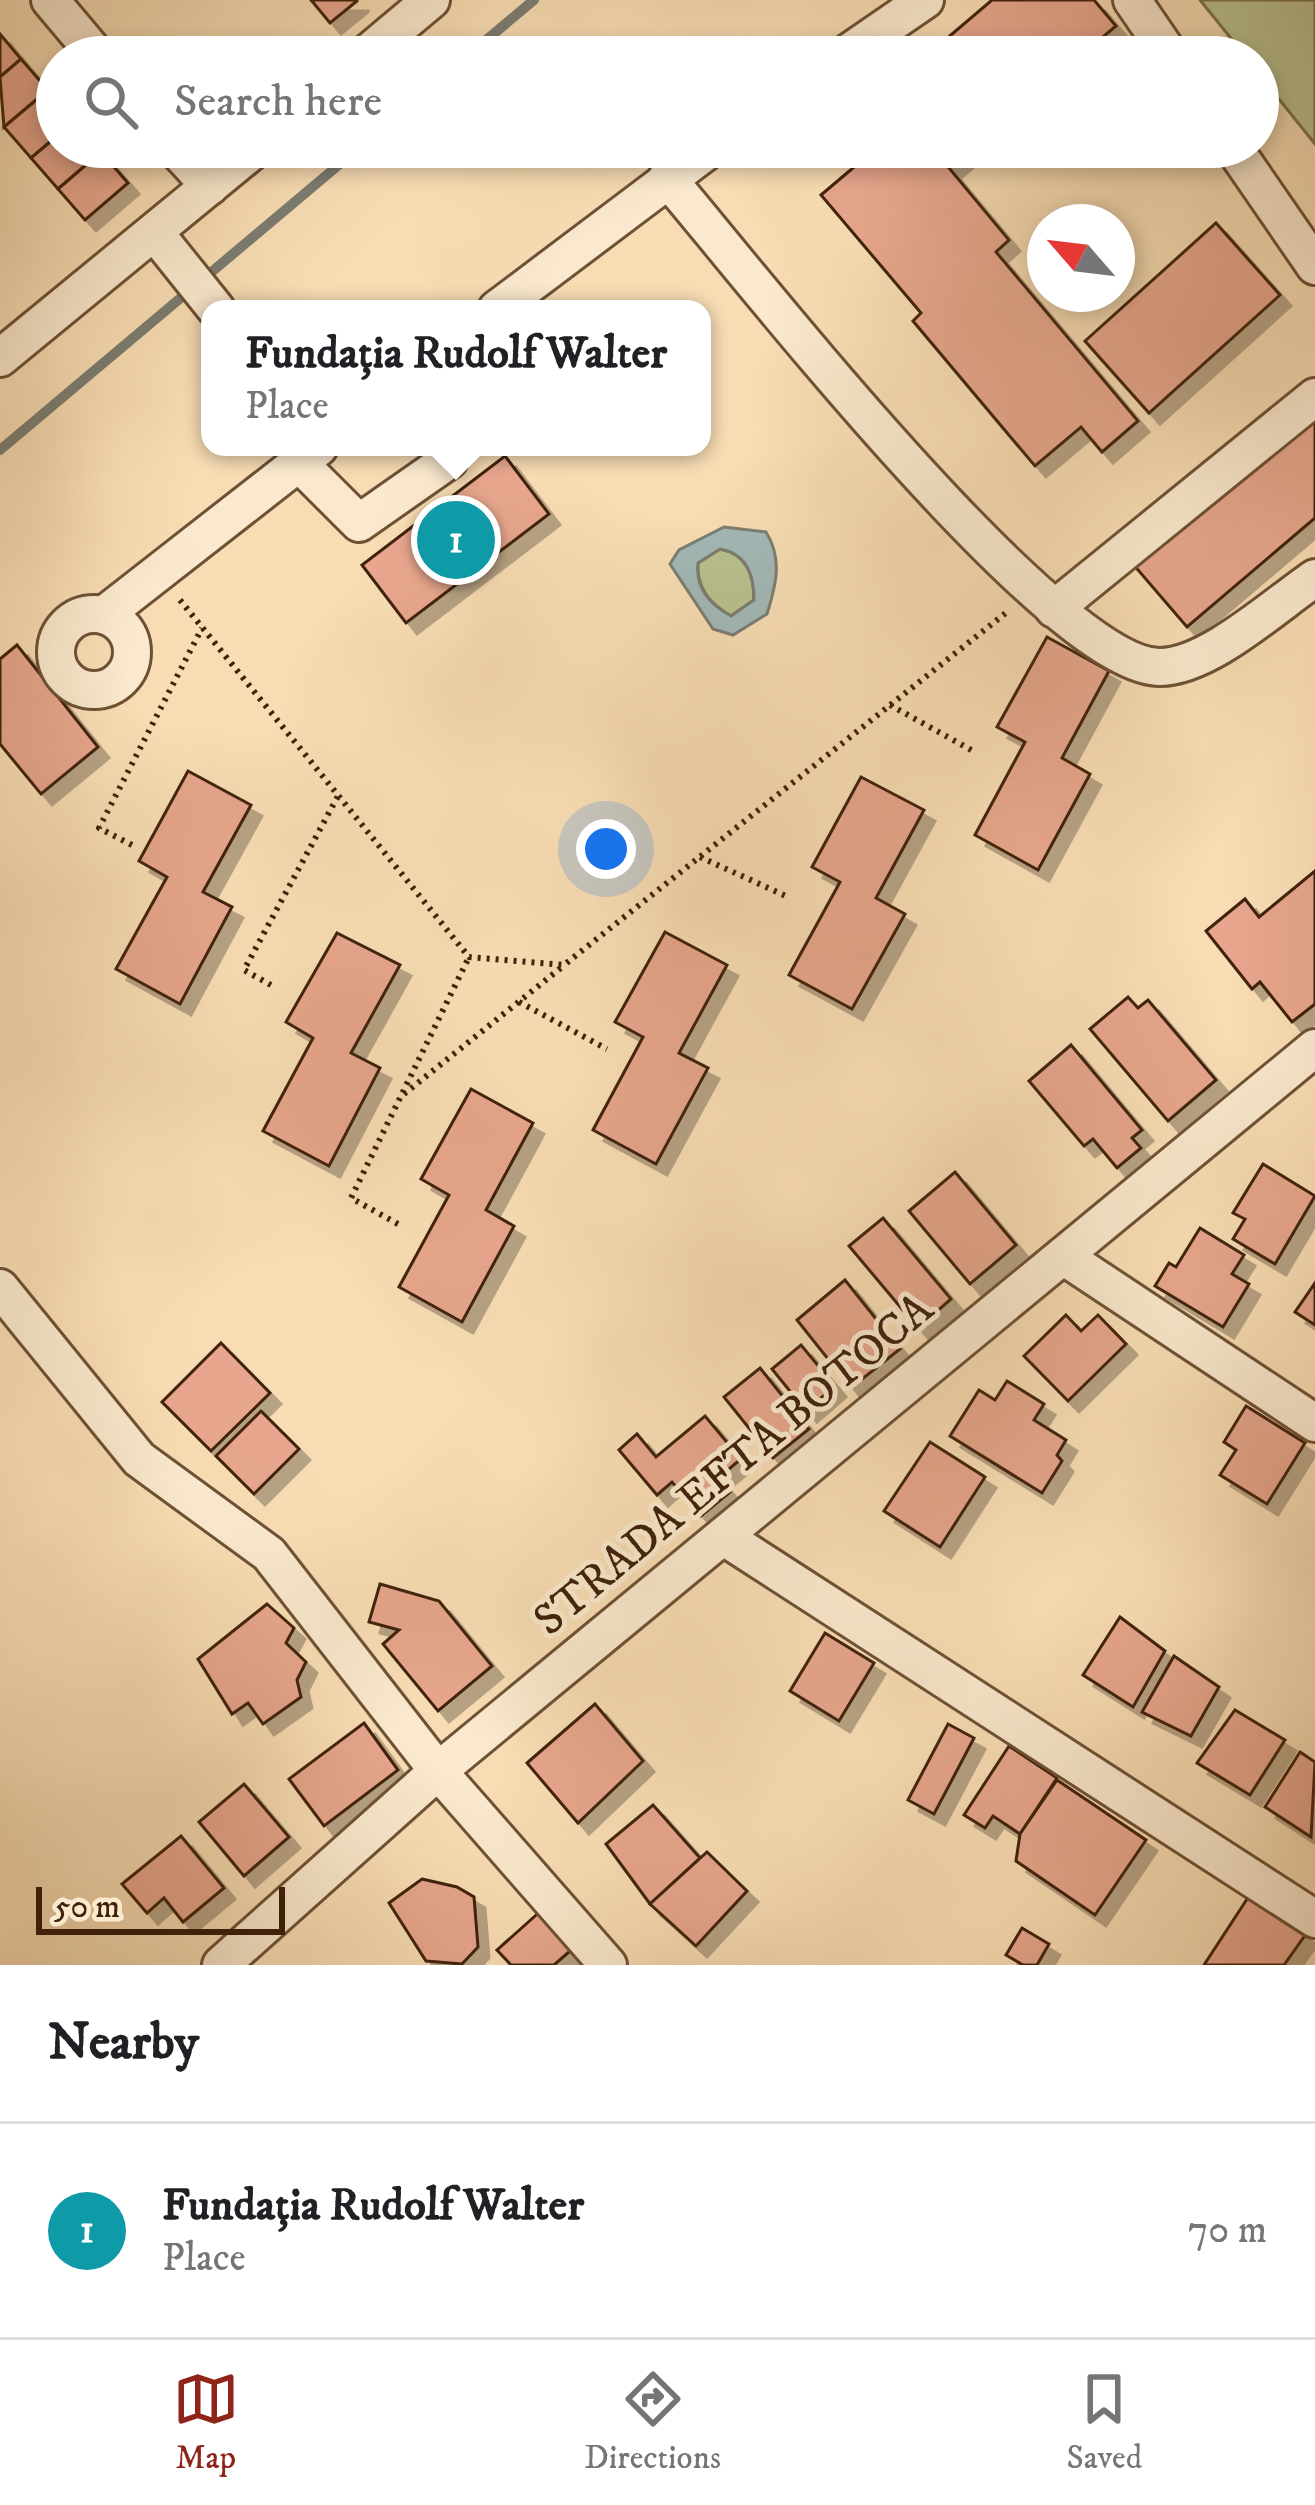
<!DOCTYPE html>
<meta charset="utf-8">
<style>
body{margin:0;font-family:"IM FELL DW Pica",serif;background:#f2f2f2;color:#202124}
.compass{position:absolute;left:1027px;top:204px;width:108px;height:108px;border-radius:50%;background:#fff;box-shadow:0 6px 18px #0003;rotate:298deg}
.scale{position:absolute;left:36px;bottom:30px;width:249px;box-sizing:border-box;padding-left:12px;border:6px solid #40220a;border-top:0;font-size:33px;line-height:42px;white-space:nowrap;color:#40220a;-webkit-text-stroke:9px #fae9ce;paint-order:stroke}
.you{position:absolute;left:606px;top:849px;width:42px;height:42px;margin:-30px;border:9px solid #fff;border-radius:50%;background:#1a73e8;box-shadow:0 0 0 18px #1a73e833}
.badge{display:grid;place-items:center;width:78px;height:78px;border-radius:50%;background:#8f2418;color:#fff;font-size:39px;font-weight:700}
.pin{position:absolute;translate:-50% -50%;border:6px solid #fff;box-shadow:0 3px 12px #0006}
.popup{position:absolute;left:201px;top:300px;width:510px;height:156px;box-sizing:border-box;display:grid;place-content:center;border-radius:24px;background:#fff;filter:drop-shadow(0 3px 9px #0005);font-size:39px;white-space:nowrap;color:#757577}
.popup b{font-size:45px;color:#202124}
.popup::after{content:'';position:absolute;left:50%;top:100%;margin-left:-24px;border:24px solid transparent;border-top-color:#fff}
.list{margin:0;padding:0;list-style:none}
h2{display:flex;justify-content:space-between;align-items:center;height:156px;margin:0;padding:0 48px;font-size:51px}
h2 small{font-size:39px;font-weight:400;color:#757577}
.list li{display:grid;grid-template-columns:78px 1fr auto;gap:36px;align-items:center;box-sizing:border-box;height:216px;padding:0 48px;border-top:3px solid #e0e0e0}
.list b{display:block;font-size:45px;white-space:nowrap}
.list p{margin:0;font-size:39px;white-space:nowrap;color:#757577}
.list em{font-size:39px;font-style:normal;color:#757577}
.icon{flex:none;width:66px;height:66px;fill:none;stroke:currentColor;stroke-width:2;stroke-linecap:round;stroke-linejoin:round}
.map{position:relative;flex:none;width:1315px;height:1965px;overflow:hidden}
.search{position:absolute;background:#fff;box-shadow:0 6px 18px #0003;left:36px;right:36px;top:36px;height:132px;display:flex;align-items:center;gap:30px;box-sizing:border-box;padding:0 42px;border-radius:66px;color:#757577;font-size:45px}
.sheet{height:372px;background:#fff}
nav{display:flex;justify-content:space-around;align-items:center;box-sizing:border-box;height:168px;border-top:3px solid #e0e0e0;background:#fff;font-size:33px;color:#757577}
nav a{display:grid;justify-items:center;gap:6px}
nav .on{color:#8f2418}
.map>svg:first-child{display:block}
.green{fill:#b9c290;stroke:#7c724d;stroke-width:3}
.water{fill:#a2b9b8;stroke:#7b7d72;stroke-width:3;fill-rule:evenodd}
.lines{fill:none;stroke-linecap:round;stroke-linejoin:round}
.stream{stroke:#7b7d72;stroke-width:10}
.building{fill:#e7a68d;stroke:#40220a;stroke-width:3;filter:url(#shadow)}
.minor-casing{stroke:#6e5134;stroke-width:42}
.path{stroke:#40220a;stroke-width:6;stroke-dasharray:3 6;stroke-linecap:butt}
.minor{stroke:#fae9ce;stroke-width:36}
.labels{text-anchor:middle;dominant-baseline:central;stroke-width:10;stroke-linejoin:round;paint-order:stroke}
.street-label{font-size:45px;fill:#40220a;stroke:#fae9ce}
</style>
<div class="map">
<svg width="1315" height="1965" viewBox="0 0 1315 1965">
<defs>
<filter id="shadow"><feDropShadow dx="11" dy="11" stdDeviation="0" flood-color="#0004"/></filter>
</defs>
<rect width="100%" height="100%" fill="#f8ddb4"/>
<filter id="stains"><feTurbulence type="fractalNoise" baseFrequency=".00167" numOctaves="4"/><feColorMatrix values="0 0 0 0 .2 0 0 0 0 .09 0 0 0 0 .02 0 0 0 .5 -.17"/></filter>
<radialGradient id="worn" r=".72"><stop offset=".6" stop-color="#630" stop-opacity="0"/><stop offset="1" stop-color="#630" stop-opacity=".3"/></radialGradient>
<g class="green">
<polygon points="1200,0 1315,0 1315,144 1258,73 1258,57 1246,57"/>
<path d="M720,549C747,554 754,575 754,600L731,616C711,605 696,588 698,563Z"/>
</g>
<path class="water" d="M724,527L766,532C783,559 776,585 767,614L733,635L713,629L670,564L679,550ZM720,549C747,554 754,575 754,600L731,616C711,605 695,588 698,563Z"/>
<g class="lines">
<g class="stream">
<polyline points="466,57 534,0"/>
<polyline points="0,450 360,147"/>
</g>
</g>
<g class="building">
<polygon points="311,0 357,0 357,1 330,23"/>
<polygon points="992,0 1094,0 1116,26 1079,57 925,57"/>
<polygon points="0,34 21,59 0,77"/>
<polygon points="21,59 48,90 4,127 0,77"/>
<polygon points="48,90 57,101 57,136 31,158 4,127"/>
<polygon points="57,136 57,147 97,147 101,152 58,189 31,158"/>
<polygon points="848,147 973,147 949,168 1009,240 996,252 1138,421 1102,452 1081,427 1035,466 913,321 921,313 821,195 860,162"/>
<polygon points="101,152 128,183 85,220 58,189"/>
<polygon points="1216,223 1280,295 1149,413 1085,341"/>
<polygon points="1315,407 1315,518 1187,627 1132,563"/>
<polygon points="505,456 549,514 406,623 362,565"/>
<polygon points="1047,637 1109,671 1062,758 1090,774 1038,870 975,835 1025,742 997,727"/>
<polygon points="17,645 98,747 41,794 0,744 0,659"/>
<polygon points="188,771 251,805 203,892 232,907 180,1004 116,969 167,877 139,861"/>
<polygon points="861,777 924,810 876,898 905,914 852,1009 789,975 840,882 812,867"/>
<polygon points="1315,871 1315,1004 1292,1022 1260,982 1252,989 1206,931 1245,899 1259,917"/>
<polygon points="665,932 727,965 679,1053 708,1068 656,1164 593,1130 643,1037 615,1022"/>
<polygon points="337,933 400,965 351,1053 380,1068 329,1166 263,1131 313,1038 286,1022"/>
<polygon points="1128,997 1138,1008 1148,1000 1216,1080 1168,1121 1090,1029"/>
<polygon points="1071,1045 1142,1130 1132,1138 1141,1148 1117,1168 1093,1139 1084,1146 1029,1081"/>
<polygon points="471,1089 533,1123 486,1210 514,1226 462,1322 399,1287 449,1195 421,1179"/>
<polygon points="1263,1164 1315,1196 1275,1264 1233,1239 1245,1219 1233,1213"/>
<polygon points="955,1172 1016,1245 970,1284 909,1211"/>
<polygon points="883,1218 951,1299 918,1328 849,1246"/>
<polygon points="1200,1228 1244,1255 1232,1274 1249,1284 1223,1327 1155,1286 1169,1263 1176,1267"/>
<polygon points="845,1280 900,1349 851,1388 797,1320"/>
<polygon points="1315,1283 1315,1325 1295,1312"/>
<polygon points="1066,1315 1081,1331 1098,1315 1126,1344 1068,1401 1024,1356"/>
<polygon points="221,1343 270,1393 211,1451 162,1402"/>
<polygon points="801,1345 835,1386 806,1411 772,1369"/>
<polygon points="760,1368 809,1429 773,1458 724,1397"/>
<polygon points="1007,1381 1044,1404 1034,1420 1066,1440 1057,1455 1062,1461 1042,1493 950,1436 979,1390 995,1400"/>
<polygon points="1246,1406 1305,1443 1267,1504 1220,1475 1236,1450 1224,1442"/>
<polygon points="261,1411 299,1449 254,1494 216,1456"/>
<polygon points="705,1416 741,1459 718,1478 730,1492 701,1516 672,1482 657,1495 619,1450 637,1434 656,1457"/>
<polygon points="930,1442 985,1477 940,1547 884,1511"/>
<polygon points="380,1584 439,1601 492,1666 438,1711 383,1644 399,1630 369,1622"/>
<polygon points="267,1604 294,1628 286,1643 306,1662 297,1680 301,1697 263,1724 248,1703 232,1714 198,1659"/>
<polygon points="1120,1617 1165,1651 1133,1707 1083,1675"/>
<polygon points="825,1633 874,1663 839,1721 790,1691"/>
<polygon points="1174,1656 1219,1687 1191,1736 1142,1712"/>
<polygon points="595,1704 643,1761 578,1823 527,1763"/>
<polygon points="1235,1710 1285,1740 1250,1795 1197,1763"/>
<polygon points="364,1723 398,1770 324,1826 289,1779"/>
<polygon points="948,1724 974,1738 934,1814 908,1800"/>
<polygon points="1009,1746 1057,1778 1020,1834 993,1816 985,1828 964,1815"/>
<polygon points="1300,1752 1315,1762 1311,1837 1265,1807"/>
<polygon points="1057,1780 1146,1840 1095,1915 1016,1861 1020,1834"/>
<polygon points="244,1784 289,1837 244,1876 199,1822"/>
<polygon points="653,1805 700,1858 650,1904 606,1844"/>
<polygon points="181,1836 224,1888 183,1922 164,1898 147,1913 122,1884"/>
<polygon points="707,1852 747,1891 696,1946 650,1904"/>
<polygon points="422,1879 457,1887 474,1897 478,1947 462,1964 426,1961 389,1903"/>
<polygon points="1249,1896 1306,1934 1284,1965 1204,1965"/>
<polygon points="544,1908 577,1945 554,1965 511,1965 497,1950"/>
<polygon points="1022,1928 1049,1944 1037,1965 1023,1965 1006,1955"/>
</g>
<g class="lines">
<g class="minor-casing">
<g id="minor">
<polyline points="50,0 98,57"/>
<polyline points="1132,0 1171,57"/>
<polyline points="363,57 431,0"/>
<polyline points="842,57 925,0"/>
<polyline points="174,147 210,186"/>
<polyline points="1233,147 1315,266"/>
<path d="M667,178C744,268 1055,668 1160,667C1208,667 1274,606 1315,578"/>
<polyline points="155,233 216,309"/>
<polyline points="497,309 712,147"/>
<polyline points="0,358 257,147"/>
<polyline points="299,463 359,523 449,460 443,447"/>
<polyline points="1054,609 1315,397"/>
<circle cx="94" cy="652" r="38"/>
<polyline points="104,615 319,447"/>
<polyline points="1063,1256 1315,1423"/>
<polyline points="0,1288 139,1459 269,1554 438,1771 608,1965"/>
<polyline points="724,1537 1315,1919"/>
<polyline points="221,1965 438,1771 1315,1048"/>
</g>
</g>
<g class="path">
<polyline points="180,600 469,957 564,965 1007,612"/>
<polyline points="890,705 973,751"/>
<polyline points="132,845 99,828 202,628"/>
<polyline points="700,857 786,896"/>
<polyline points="271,985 244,970 338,796"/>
<polyline points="519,1002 607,1049"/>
<polyline points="404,1094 562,967"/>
<polyline points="398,1224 351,1198 469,957"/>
</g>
<use href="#minor" class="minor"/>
</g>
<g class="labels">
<g class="street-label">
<text transform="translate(734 1465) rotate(-40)">STRADA EFTA BOTOCA</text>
</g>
</g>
<rect width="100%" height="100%" filter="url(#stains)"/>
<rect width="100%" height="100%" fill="url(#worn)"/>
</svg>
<svg class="compass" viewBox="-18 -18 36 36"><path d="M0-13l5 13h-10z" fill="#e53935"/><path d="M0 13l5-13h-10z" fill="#757577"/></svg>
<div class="scale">50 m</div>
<div class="you"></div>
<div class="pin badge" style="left:456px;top:540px;background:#0f9aa8">1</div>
<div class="popup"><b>Fundația Rudolf Walter</b>Place</div>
<div class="search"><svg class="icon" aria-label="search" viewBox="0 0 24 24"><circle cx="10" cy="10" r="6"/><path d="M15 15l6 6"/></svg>Search here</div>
</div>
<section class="sheet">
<h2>Nearby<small></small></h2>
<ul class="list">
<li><span class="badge" style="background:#0f9aa8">1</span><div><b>Fundația Rudolf Walter</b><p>Place</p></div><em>70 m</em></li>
</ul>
</section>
<nav>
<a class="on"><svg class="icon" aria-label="map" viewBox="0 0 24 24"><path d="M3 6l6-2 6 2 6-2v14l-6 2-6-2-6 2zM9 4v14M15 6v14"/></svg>Map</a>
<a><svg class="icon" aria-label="directions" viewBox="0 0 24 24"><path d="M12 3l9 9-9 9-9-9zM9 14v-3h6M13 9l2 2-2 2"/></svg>Directions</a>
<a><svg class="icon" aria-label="saved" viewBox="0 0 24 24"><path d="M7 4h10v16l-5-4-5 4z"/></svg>Saved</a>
</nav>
